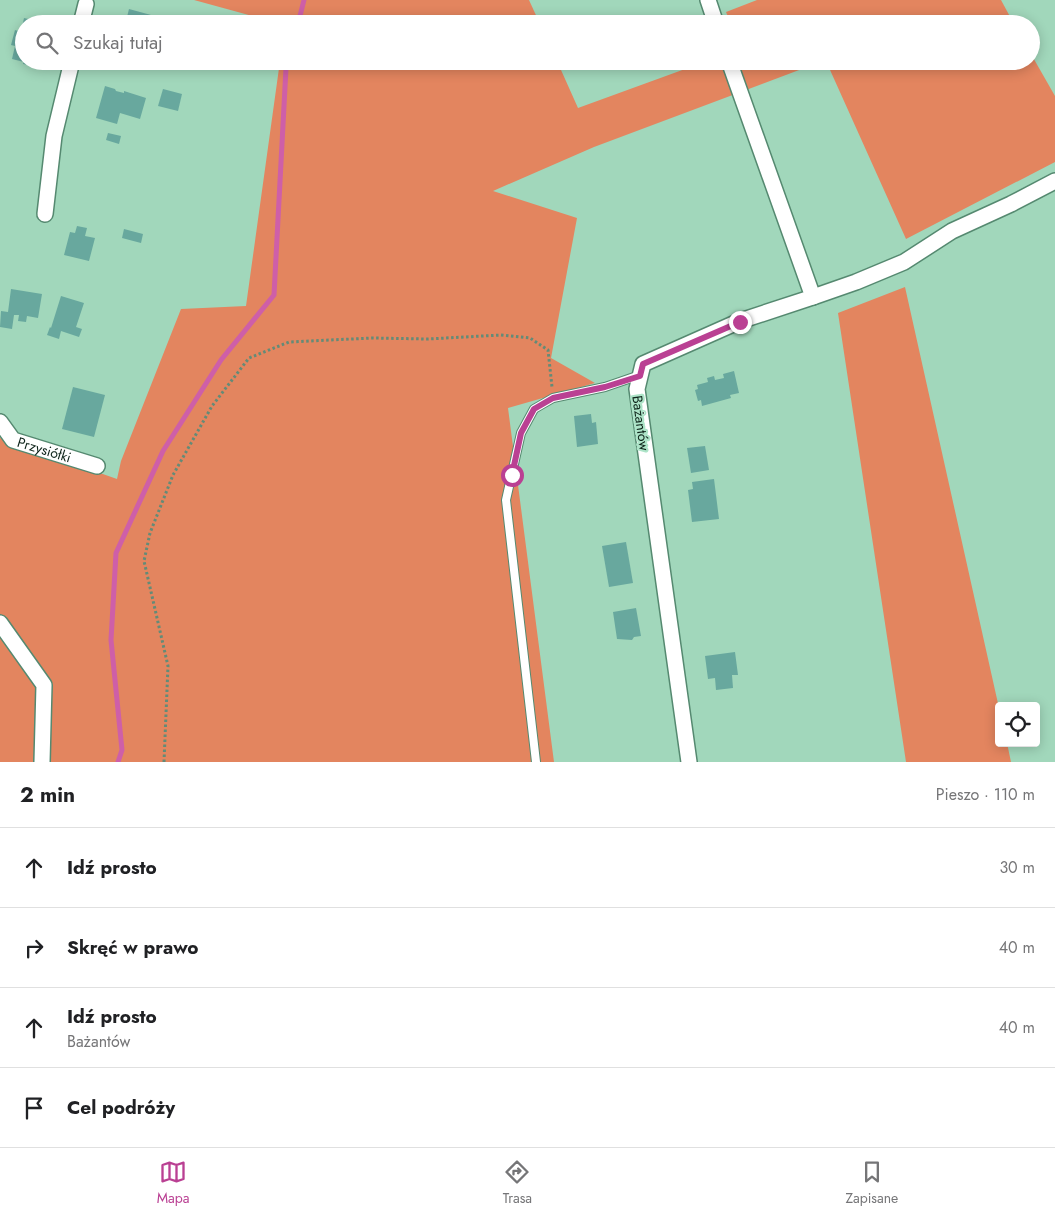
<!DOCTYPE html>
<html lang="pl">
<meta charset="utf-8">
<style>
body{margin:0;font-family:Jost,sans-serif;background:#f6f6f6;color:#202124}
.controls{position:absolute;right:15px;bottom:15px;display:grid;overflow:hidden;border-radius:5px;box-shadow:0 2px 12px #0003}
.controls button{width:45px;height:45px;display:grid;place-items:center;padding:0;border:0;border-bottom:1px solid #e0e0e0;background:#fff;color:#202124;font:25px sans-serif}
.stop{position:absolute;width:15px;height:15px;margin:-11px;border:4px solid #ba4093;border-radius:50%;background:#fff}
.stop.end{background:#ba4093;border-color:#fff;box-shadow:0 1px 5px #0008}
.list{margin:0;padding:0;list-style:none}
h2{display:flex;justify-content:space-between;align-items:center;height:65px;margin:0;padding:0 20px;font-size:21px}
h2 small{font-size:16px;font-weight:400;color:#757577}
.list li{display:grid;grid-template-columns:32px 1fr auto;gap:15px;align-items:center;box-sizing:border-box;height:80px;padding:0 20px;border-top:1px solid #e0e0e0}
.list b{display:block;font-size:19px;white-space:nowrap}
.list p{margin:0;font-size:16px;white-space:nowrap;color:#757577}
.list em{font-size:16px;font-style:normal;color:#757577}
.icon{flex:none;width:28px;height:28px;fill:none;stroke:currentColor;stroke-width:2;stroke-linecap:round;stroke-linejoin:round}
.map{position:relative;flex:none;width:1055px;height:762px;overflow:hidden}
.search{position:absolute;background:#fff;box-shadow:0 2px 12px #0003;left:15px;right:15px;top:15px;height:55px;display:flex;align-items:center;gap:12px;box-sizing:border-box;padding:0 18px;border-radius:28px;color:#757577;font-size:19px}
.sheet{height:385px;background:#fff}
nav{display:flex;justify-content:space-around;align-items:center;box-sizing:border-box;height:70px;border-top:1px solid #e0e0e0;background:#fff;font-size:14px;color:#757577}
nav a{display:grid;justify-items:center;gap:2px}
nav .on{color:#ba4093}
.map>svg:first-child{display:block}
.green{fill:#e3855f}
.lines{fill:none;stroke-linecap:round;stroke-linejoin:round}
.stream{stroke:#ce5fa8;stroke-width:5}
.building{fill:#68a89e}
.lane-casing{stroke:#558970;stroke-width:10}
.street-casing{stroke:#558970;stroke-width:18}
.path{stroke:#638b77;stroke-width:3;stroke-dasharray:2.5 2.5;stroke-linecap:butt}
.lane{stroke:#fff;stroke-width:8}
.street{stroke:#fff;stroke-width:15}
.route{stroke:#ba4093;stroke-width:6}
.labels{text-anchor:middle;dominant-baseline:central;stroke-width:4.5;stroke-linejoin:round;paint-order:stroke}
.street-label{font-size:14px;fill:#0e241a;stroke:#ade4c8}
</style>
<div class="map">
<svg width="1055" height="762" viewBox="0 0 1055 762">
<rect width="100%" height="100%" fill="#a1d7bb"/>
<g class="green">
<polygon points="194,0 529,0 540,24 281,24"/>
<polygon points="757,0 1001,0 1014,24 731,24 726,12"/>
<polygon points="1031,54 1055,96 1055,162 906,239 826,61 1031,61"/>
<polygon points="280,61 557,61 578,108 707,61 823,61 594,147 493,191 577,218 551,358 595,383 508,408 554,762 0,762 0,639 1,637 0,635 0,438 117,479 121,461 181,309 246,306"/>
<polygon points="905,287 999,708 999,743 1007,743 1011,762 906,762 838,313"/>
</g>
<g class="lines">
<g class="stream">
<polyline points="298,24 304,0"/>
<polyline points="118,762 122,750 111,640 116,553 163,451 221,360 274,295 286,68 288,61"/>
</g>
</g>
<g class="building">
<polygon points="129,9 151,15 149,24 121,24 123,17 127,17"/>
<polygon points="24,18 45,23 24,24 24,62 12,59 15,46 11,45 15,30 21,32"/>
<polygon points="668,18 669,24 653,24 653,23"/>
<polygon points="24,61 44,61 42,67 23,64"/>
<polygon points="105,86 115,89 116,91 124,93 124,91 146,98 140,119 120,113 117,124 96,118"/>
<polygon points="163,89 182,94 178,111 158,106"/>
<polygon points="108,133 121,136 119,144 106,140"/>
<polygon points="77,226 87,228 85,236 95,238 89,261 64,255 70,232 75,233"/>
<polygon points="124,229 143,234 141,243 122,238"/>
<polygon points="11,289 42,294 38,318 27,316 26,322 18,321 19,315 14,315 12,329 0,327 1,311 8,312"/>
<polygon points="61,296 84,303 76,327 82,329 79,337 61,331 59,339 47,335 50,327 51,328"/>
<polygon points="734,371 739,393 730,395 731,398 702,406 701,400 698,401 695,390 698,389 697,385 708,382 707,378 714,376 715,380 724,378 723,374"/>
<polygon points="73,387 105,395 94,437 62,429"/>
<polygon points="591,414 592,423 596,422 598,444 577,447 574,416"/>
<polygon points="705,446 709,470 691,473 687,448"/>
<polygon points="714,479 719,519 692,522 688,490 693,489 692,482"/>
<polygon points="626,542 633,583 609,587 602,546"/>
<polygon points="636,608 641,636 634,637 632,640 617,639 613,612"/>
<polygon points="735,652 738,675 732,675 733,688 716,690 715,678 708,679 705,656"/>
</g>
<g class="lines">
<g class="lane-casing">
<polyline id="lane" points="536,762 506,500 521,433 534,409 553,398 605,387 640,375"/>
</g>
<g class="street-casing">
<g id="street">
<polyline points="708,0 716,24"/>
<polyline points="81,24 86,4"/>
<polyline points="45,214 54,136 72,61"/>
<polyline points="813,297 856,282 904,262 952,231 1011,204 1055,181"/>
<path id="s1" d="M0,422L13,440L97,466"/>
<polyline points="0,623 44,685 42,762"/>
<polyline points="689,762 637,389 643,364 740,321 813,297 729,61"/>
</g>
</g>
<polyline class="path" points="164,762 168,666 144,561 150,533 173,475 212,406 249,358 289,342 372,338 428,339 501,335 530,338 548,350 552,387"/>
<use href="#lane" class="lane"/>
<use href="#street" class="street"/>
</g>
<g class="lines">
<polyline class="route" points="512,475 521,433 534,409 553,398 605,387 640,376 643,364 740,322"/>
</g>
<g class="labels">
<g class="street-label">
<text transform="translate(641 423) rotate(82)">Bażantów</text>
<text stroke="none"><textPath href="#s1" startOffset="55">Przysiółki</textPath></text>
</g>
</g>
</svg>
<div class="controls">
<button><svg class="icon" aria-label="locate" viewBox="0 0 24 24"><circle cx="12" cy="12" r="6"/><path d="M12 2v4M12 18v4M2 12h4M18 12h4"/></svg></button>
</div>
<div class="stop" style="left:512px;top:475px"></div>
<div class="stop end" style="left:740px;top:322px"></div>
<div class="search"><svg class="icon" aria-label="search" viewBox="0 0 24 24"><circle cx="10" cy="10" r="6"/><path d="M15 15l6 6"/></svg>Szukaj tutaj</div>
</div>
<section class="sheet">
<h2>2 min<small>Pieszo · 110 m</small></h2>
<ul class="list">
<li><svg class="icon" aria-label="ahead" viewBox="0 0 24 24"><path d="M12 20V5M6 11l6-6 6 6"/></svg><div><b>Idź prosto</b></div><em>30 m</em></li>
<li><svg class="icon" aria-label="right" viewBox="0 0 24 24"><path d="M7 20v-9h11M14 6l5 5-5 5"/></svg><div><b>Skręć w prawo</b></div><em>40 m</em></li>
<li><svg class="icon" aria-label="ahead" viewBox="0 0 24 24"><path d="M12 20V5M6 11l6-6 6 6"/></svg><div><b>Idź prosto</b><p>Bażantów</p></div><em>40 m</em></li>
<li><svg class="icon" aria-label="arrive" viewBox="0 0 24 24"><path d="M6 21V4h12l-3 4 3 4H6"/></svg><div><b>Cel podróży</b></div></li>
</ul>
</section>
<nav>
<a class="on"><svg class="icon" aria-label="map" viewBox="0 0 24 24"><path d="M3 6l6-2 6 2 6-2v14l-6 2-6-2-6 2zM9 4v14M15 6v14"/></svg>Mapa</a>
<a><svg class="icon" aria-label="directions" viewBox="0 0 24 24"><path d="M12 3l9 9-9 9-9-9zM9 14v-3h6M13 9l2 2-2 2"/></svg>Trasa</a>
<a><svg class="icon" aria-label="saved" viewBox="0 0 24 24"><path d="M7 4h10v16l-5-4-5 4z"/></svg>Zapisane</a>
</nav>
